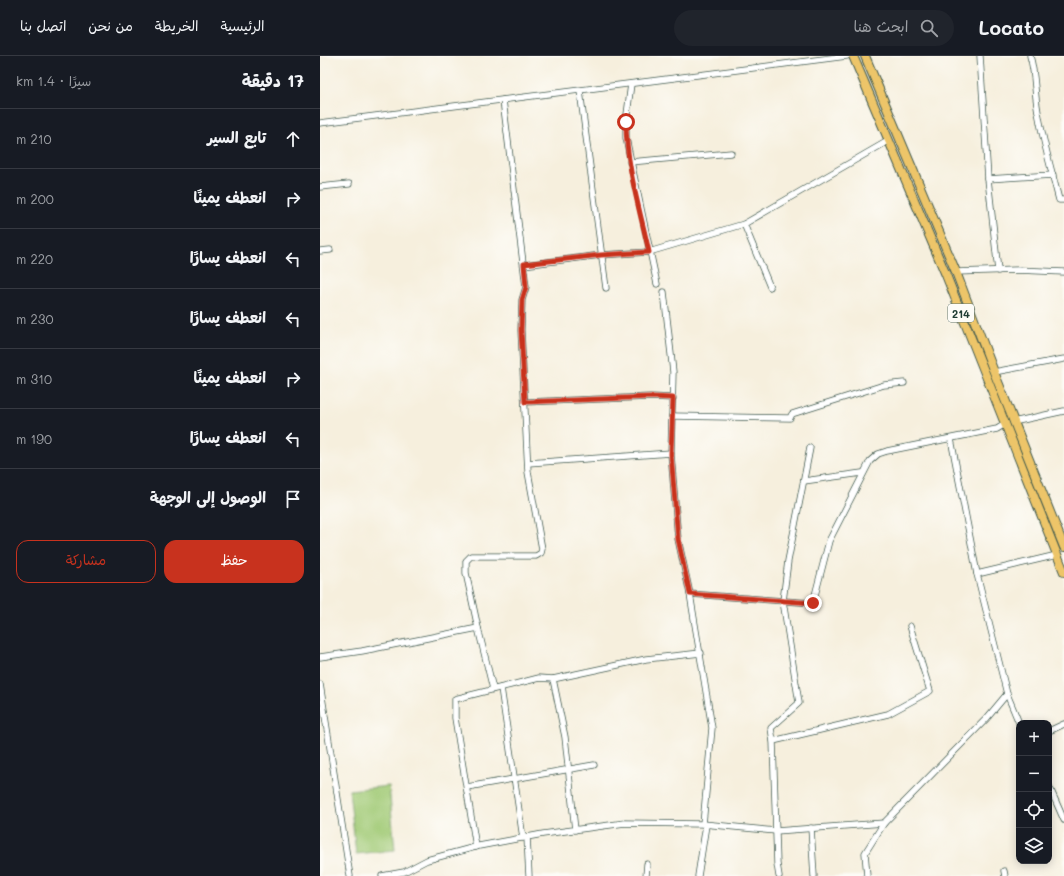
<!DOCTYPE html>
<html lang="ar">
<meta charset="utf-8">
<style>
body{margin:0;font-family:Mali,"Playpen Sans Arabic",sans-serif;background:#20242c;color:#f1f3f6;direction:rtl}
.controls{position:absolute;right:12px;bottom:12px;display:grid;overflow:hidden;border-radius:8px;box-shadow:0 2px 10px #0003}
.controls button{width:36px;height:36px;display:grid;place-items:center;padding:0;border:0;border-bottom:1px solid #363941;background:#171b24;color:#f1f3f6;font:20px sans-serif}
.stop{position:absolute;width:12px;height:12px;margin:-9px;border:3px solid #c8321e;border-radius:50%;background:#fff}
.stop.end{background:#c8321e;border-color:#fff;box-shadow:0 1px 4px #0008}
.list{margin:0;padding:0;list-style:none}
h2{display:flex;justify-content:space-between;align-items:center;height:52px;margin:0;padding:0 16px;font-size:17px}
h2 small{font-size:13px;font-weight:400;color:#9ea1a6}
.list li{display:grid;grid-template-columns:26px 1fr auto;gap:12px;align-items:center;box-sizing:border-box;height:60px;padding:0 16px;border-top:1px solid #363941}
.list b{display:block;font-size:15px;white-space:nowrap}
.list em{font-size:13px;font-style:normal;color:#9ea1a6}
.actions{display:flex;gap:8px;padding:12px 16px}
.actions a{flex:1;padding:9px 0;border:1px solid #c8321e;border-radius:12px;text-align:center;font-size:14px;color:#c8321e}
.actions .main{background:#c8321e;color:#fff}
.icon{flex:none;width:22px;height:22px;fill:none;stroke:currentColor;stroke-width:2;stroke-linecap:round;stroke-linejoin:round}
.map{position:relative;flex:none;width:744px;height:820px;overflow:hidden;direction:ltr}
header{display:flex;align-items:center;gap:24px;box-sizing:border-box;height:56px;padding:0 20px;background:#171b24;border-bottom:1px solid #363941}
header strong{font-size:19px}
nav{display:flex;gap:22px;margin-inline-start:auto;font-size:14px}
.search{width:280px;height:36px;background:#20242c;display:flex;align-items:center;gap:10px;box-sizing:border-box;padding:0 14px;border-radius:22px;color:#9ea1a6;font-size:15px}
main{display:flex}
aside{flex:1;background:#171b24}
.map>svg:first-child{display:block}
.green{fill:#a1ca76;stroke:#608455}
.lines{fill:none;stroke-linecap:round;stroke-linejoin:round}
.minor-casing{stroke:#3f584d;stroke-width:7}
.highway-casing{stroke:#3f584d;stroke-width:10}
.minor{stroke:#fff;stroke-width:5.5}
.highway{stroke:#edc569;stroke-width:8}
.route{stroke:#c8321e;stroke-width:5}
.labels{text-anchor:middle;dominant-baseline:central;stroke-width:3;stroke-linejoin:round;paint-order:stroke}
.shield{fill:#fdfcf7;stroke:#62766e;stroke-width:1}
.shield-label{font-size:11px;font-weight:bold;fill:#1f3d34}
</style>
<header>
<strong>Locato</strong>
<div class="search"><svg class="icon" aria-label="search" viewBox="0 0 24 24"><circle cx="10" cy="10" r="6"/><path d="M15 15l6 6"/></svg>ابحث هنا</div>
<nav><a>الرئيسية</a><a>الخريطة</a><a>من نحن</a><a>اتصل بنا</a></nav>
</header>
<main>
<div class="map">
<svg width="744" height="820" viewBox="0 0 744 820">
<rect width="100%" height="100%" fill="#fdfcf7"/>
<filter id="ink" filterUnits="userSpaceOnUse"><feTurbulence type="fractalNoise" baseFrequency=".025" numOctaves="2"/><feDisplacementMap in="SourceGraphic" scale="8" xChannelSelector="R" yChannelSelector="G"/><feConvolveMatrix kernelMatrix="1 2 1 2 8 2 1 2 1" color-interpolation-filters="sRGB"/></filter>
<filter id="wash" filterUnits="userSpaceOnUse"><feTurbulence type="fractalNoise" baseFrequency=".012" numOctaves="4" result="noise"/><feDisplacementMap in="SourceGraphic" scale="16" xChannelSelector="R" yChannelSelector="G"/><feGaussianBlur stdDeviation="0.9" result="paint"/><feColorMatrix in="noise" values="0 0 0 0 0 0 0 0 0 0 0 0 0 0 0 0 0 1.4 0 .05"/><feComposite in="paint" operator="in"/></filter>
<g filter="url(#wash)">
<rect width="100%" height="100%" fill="#f6efdd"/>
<polygon class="green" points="69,730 75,794 36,798 29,734"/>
</g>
<g filter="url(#ink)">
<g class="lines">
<g class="minor-casing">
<g id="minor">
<polyline points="660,0 668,123 678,215"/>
<path d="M710,0C716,19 714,40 719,61C724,89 732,116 739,144H744"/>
<polyline points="311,28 306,66 306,82 337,228"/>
<polyline points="260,35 286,232"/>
<polyline points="0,67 527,0"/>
<polyline points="310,106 411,97"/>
<polyline points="668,123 733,119"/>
<polyline points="0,131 29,128"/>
<polyline points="424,168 450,231"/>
<polyline points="0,195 10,194"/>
<polyline points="204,209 281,199 329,196 424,168 568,85"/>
<polyline points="636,216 697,214 744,216"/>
<polyline points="344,236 353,316 351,398 358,483 370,538 392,672 383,768"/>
<polyline points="674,316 744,303"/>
<polyline points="205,346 331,341 353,342"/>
<polyline points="352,360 470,362 472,358 564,329 584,327"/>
<polyline points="693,366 744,355"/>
<polyline points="631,383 657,518 687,638 699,667"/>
<polyline points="208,407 351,397"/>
<polyline points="484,425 542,417"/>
<polyline points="657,518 737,499"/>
<polyline points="370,538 493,547 509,485 550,405 558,398 567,395 677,373 685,368"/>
<polyline points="158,572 146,517 146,505 151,500 216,500 221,497 222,493 208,416 201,274 202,244 206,231 183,44"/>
<polyline points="0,601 42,595 158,572 173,633"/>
<polyline points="233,623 245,681 255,774"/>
<polyline points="0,628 30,820"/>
<polyline points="181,632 203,782"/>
<polyline points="729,675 744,668"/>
<polyline points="453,685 451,672 479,647 463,545 468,505 490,392"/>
<polyline points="729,730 744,764"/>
<polyline points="147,731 274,709"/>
<polyline points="491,772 494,820"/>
<polyline points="207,781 209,820"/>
<polyline points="156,791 135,662 135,643 219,622 233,623 326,603 381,597"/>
<polyline points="684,815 685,820"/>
<polyline points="62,820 84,816 107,804 159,790 223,778 305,767 383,768 456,775 564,767"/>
<polyline points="326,820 327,808"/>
<polyline points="378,820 386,769"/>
<polyline points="459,820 457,808 453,685 568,658 610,635 590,570"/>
<polyline points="547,820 545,797 564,767 667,662 687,638"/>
</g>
</g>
<g class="highway-casing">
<g id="highway">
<polyline points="533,0 626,219 744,516"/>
<polyline points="545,0 636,216 674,316 744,491"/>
</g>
</g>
<use href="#minor" class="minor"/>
<use href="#highway" class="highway"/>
</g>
</g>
<g class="lines" filter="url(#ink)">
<path class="route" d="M306,66C306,110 320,154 329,196L281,199L204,208L206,231L202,244L201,274L205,346L331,341L353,342L351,398L358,483L370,538L493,547"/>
</g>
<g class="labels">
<rect class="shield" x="628" y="248" width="26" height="18" rx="3"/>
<g class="shield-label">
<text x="641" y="257">214</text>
</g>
</g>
</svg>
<div class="controls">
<button>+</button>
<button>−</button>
<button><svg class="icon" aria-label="locate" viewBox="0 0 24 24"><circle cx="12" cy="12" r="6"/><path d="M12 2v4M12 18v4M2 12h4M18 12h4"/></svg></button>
<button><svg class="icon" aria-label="layers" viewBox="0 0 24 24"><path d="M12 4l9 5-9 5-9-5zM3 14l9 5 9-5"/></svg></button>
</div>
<div class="stop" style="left:306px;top:66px"></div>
<div class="stop end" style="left:493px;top:547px"></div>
</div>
<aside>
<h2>17 دقيقة<small>سيرًا · 1.4 km</small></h2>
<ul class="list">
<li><svg class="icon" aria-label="ahead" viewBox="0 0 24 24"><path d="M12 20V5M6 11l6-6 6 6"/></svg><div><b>تابع السير</b></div><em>210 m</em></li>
<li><svg class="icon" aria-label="right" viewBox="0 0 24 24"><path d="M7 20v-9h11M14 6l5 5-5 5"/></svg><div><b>انعطف يمينًا</b></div><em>200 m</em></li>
<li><svg class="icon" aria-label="left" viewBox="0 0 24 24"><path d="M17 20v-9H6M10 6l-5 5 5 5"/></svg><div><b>انعطف يسارًا</b></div><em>220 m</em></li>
<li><svg class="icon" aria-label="left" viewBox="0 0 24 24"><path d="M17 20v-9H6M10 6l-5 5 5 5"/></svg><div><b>انعطف يسارًا</b></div><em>230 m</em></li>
<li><svg class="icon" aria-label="right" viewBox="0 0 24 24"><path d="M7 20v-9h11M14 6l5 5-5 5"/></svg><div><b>انعطف يمينًا</b></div><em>310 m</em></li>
<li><svg class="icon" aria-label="left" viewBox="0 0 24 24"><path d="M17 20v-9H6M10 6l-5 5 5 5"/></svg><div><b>انعطف يسارًا</b></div><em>190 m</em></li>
<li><svg class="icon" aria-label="arrive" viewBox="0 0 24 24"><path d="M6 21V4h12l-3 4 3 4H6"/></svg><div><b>الوصول إلى الوجهة</b></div></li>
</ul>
<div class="actions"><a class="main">حفظ</a><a>مشاركة</a></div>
</aside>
</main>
